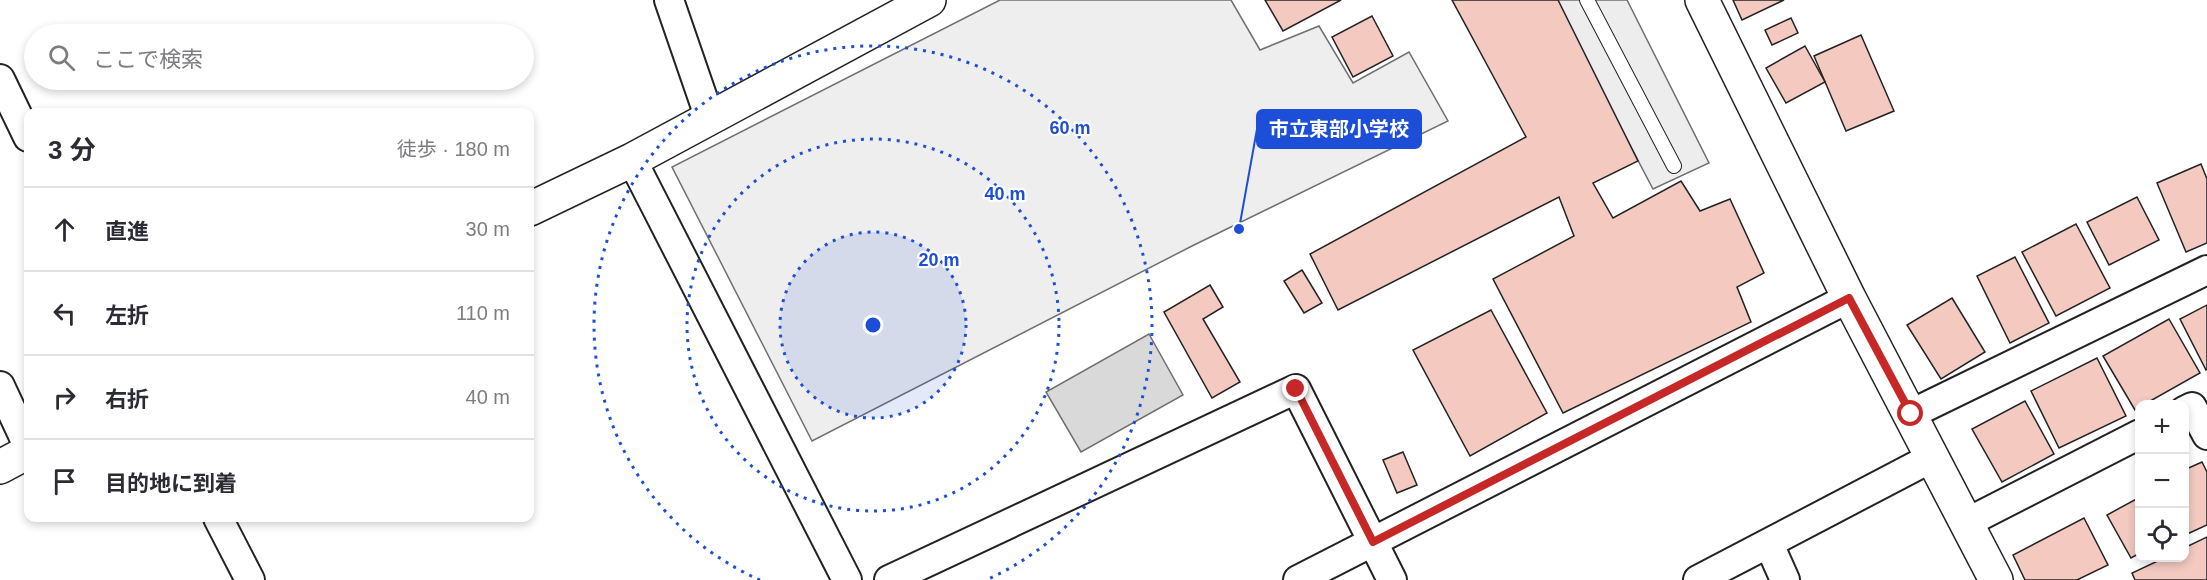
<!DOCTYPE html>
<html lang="ja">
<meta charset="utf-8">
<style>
body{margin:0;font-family:Arial,"Noto Sans JP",sans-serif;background:#f2f2f3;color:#2b2b33}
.controls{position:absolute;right:18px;bottom:18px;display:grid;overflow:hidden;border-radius:12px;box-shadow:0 3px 9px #0003}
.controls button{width:54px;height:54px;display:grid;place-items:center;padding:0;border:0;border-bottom:2px solid #e1e1e2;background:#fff;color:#2b2b33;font:30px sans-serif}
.stop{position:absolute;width:18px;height:18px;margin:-14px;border:4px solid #c62828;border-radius:50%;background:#fff}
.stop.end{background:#c62828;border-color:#fff;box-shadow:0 2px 6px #0008}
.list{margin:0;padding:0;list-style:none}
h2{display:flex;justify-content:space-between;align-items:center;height:78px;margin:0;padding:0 24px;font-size:26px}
h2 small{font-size:20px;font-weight:400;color:#7c7c81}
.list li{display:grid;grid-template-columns:39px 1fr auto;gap:18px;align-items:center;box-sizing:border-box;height:84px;padding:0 24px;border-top:2px solid #e1e1e2}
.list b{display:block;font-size:22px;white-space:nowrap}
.list em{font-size:20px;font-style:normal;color:#7c7c81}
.icon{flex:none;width:33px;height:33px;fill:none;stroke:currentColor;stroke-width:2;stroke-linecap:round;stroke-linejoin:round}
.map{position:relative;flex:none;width:2207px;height:580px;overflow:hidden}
.search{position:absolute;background:#fff;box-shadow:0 3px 9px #0003;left:24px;top:24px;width:510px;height:66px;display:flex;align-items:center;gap:15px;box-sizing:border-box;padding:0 21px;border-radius:33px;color:#7c7c81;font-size:22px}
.panel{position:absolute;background:#fff;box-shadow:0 3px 9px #0003;left:24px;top:108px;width:510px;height:414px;border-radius:12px}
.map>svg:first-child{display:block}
.green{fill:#eee;stroke:#6f6f6f;stroke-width:1.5}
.parking{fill:#ededed;stroke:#6f6f6f;stroke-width:1.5}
.water{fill:#d9d9d9;stroke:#6f6f6f;stroke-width:1.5}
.building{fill:#f3c9c0;stroke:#222;stroke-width:1.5}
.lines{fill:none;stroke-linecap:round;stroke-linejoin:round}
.lane-casing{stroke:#222;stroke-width:16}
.street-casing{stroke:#222;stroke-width:32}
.secondary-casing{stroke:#222;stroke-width:36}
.lane{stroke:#fff;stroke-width:14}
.street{stroke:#fff;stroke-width:28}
.secondary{stroke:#fff;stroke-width:33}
.route{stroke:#c62828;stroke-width:8}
.ring{fill:none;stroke:#1d4ed8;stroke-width:3;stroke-dasharray:3 6}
.centre{fill:#1d4ed8;stroke:#fff;stroke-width:3}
.ring-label{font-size:18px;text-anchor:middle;font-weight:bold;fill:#1d4ed8;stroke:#fff;stroke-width:4.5;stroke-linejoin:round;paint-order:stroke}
.leader{fill:none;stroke:#1d4ed8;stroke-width:2}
.callout-dot{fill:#1d4ed8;stroke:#fff;stroke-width:2}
.callout{fill:#1d4ed8;stroke:#1d4ed8;stroke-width:2}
.callout-label{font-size:20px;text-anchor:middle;font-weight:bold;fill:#fff}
</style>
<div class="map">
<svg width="2207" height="580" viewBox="0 0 2207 580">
<rect width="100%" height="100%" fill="#fff"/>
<polygon class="green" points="1000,0 1231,0 1260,50 1319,26 1353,83 1409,52 1448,121 1192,246 812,441 672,167"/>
<polygon class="parking" points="1554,0 1627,0 1709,163 1653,189"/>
<polygon class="water" points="1149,334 1183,395 1081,452 1046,392"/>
<g class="building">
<polygon points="1265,0 1341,0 1283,31"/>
<polygon points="1452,0 1558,0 1638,161 1593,183 1613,218 1681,181 1700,211 1730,199 1764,273 1737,287 1751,322 1563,413 1493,279 1574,236 1559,197 1338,310 1310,254 1526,137"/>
<polygon points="1733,0 1784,0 1742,20"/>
<polygon points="1372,16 1393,56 1353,77 1332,37"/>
<polygon points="1791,18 1798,33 1772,45 1765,30"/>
<polygon points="1861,35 1894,111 1846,131 1814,56"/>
<polygon points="1805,46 1825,82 1786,103 1766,68"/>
<polygon points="2201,164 2207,179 2207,243 2186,252 2157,183"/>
<polygon points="2137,197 2159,240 2109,265 2087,222"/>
<polygon points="2076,224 2110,288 2056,316 2022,252"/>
<polygon points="2015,257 2049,323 2010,343 1977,276"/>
<polygon points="1302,270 1322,303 1304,313 1284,281"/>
<polygon points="1210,285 1223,307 1203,319 1240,382 1212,398 1164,312"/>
<polygon points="1952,298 1985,352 1941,379 1907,325"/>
<polygon points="2207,305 2207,369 2206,370 2180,319"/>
<polygon points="1491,310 1547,413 1470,456 1413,350"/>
<polygon points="2169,319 2200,373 2145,404 2140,404 2140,408 2135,410 2103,356"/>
<polygon points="2097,358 2126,416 2059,448 2031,391"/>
<polygon points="2025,401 2054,454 2002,482 1972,429"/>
<polygon points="1403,452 1417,485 1397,493 1383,460"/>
<polygon points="2202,462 2207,472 2207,525 2185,535 2184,470"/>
<polygon points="2140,497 2140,553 2131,558 2107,515"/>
<polygon points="2084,518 2108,565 2077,580 2025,580 2013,555"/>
<polygon points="2207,537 2207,580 2135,580 2132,573 2164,558 2184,558 2184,548"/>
</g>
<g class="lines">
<g class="lane-casing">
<polyline id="lane" points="1587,0 1674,166"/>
</g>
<g class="street-casing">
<g id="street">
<polyline points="669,0 710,119"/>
<polyline points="0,79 28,137"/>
<polyline points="632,160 847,580"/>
<polyline points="0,386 28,446"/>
<polyline points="2184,411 2192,407 2207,435"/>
<polyline points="1911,414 2207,270"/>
<polyline points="218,518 250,580"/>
<polyline points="1968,522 2140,434"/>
<polyline points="1769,544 1785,580"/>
<polyline points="889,580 1296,389 1392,580"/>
<polyline points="1298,580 1849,298"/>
<polyline points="1698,580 1933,457"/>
</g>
</g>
<g class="secondary-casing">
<g id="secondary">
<polyline points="1702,0 1849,298 1996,580"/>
<polyline points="530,209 632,160 929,0"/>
<polyline points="0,467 28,452"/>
</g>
</g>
<use href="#lane" class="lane"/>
<use href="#street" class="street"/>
<use href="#secondary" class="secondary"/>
</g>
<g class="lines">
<polyline class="route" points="1296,389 1373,542 1849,298 1911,414"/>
</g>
<circle cx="873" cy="325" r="93" fill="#1d4ed8" fill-opacity=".12"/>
<g class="ring">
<circle cx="873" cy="325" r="93"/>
<circle cx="873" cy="325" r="186"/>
<path d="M760 580A279 279 0 1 1 986 580"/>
</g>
<circle cx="873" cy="325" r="9" class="centre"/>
<g class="ring-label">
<text x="1070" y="134">60 m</text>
<text x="1005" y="200">40 m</text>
<text x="939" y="266">20 m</text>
</g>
<path class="leader" d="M1239 229L1257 129"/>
<circle class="callout-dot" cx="1239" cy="229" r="6"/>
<rect class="callout" x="1257" y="110" width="164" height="38" rx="6"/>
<g class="callout-label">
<text x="1339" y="136">市立東部小学校</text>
</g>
</svg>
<div class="controls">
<button>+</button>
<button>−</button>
<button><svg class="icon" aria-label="locate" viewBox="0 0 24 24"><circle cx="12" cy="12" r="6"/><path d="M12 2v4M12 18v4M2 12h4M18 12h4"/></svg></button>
</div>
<div class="stop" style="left:1911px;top:414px"></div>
<div class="stop end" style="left:1296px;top:389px"></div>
<div class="search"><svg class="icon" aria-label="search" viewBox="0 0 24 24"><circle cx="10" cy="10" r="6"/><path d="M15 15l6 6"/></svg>ここで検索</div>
<section class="panel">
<h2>3 分<small>徒歩 · 180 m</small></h2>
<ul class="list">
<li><svg class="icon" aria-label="ahead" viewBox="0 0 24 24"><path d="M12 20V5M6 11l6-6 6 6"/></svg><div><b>直進</b></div><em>30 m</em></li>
<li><svg class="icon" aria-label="left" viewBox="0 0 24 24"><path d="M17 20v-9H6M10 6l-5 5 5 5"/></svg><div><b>左折</b></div><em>110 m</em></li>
<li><svg class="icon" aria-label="right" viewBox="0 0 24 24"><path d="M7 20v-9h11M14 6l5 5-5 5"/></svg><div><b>右折</b></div><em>40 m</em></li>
<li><svg class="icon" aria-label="arrive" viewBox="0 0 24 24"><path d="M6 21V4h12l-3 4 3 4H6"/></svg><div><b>目的地に到着</b></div></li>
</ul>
</section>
</div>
